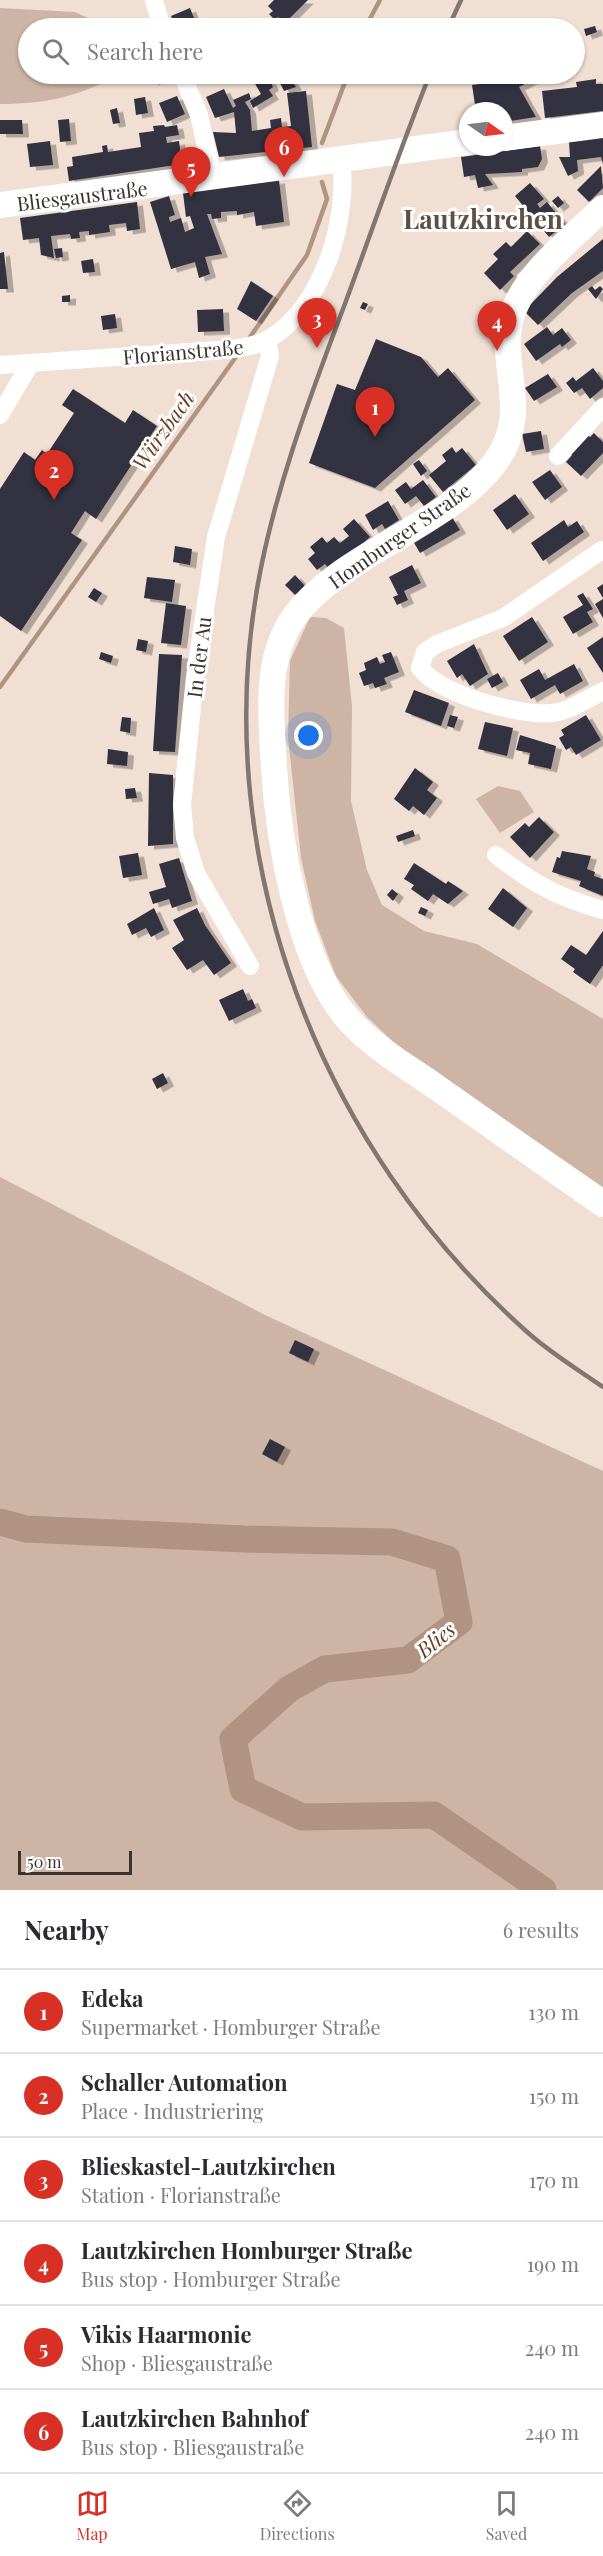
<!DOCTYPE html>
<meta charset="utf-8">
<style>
body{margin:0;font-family:"Playfair Display",serif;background:#f2f2f3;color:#2b2b33}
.compass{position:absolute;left:459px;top:102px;width:54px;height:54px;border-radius:50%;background:#fff;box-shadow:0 2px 4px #0004;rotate:104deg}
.scale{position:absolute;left:18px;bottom:15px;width:114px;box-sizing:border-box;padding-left:6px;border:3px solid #39322e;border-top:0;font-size:16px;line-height:21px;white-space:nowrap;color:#39322e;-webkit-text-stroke:4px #fff;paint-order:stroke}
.you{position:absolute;left:309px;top:736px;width:21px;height:21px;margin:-15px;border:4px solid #fff;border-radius:50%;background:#1a73e8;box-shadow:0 0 0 9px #1a73e833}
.badge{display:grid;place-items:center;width:39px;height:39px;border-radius:50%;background:#d93025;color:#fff;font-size:20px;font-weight:700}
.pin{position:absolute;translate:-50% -50px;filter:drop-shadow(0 2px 3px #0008)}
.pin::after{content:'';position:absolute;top:32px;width:21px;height:18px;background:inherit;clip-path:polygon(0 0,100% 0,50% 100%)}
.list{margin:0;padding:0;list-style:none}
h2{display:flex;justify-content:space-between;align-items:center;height:78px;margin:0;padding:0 24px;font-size:26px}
h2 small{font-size:20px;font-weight:400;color:#7c7c81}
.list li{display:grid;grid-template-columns:39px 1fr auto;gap:18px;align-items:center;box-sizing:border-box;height:84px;padding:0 24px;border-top:2px solid #e1e1e2}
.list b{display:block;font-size:22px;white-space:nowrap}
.list p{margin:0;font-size:20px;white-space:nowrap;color:#7c7c81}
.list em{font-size:20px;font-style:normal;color:#7c7c81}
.icon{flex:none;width:33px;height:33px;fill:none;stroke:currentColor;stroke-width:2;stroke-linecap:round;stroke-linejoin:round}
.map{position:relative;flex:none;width:603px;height:1890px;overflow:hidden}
.search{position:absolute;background:#fff;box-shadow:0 2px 4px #0004;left:18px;right:18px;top:18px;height:66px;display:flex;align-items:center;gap:15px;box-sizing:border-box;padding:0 21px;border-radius:33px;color:#7c7c81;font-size:22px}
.sheet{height:582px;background:#fff}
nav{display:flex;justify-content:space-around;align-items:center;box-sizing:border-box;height:84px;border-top:2px solid #e1e1e2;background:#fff;font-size:16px;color:#7c7c81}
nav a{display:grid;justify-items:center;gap:3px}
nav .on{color:#d93025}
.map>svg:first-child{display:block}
.green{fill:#cdb4a4}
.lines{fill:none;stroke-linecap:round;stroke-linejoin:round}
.stream{stroke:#b09380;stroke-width:4.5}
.river{stroke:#b09380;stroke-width:27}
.building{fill:#313241;filter:url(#shadow)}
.street{stroke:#fff;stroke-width:18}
.secondary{stroke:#fff;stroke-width:26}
.rail{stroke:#827770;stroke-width:4.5}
.labels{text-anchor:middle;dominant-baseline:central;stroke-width:6;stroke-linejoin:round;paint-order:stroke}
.street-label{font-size:20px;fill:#39322e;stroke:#fff}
.water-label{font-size:21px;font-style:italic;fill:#683e1e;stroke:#fff}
.district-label{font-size:26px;font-weight:bold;fill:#5e4f46;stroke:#fff}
</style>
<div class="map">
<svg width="603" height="1890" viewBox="0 0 603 1890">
<defs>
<filter id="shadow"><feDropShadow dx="6" dy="3.5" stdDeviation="0" flood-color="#0004"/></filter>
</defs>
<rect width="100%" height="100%" fill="#f1dfd3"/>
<g class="green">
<path d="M0,8L75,12L109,28H28V74H122C77,96 50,104 0,104Z"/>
<polygon points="310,617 326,618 344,628 352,706 351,801 367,870 382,905 424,931 477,944 603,1019 603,1187 402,1050 367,1017 336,976 315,921 301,858 288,737 290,661"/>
<polygon points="498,786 520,791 534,812 500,833 476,799"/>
<polygon points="0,1177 265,1315 603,1471 603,1890 0,1890"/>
</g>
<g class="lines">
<g class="stream">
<polyline points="365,28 380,0"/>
<polyline points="322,143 348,74"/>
<polyline points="248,340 307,255 327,199 322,182"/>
<polyline points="0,687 238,354"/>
</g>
<polyline class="river" points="0,1522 26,1529 245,1539 392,1542 447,1559 459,1622 408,1660 325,1669 289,1689 233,1739 243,1789 302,1817 434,1815 543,1890"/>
</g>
<g class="building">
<polygon points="274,0 308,0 285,23 278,17 275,20 269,14 273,11 268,6"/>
<polygon points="190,8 198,28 176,28 171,16"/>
<polygon points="595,26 597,32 586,36 584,29"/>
<polygon points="148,74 166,74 153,82"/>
<polygon points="513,74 532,74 535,79 519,87 536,117 504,122 504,111 476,111 472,85 516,79"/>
<polygon points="267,75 273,87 269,90 273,96 253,108 250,101 261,94 254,82"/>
<polygon points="290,77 296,87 284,91 280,83"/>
<polygon points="596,79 596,84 603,84 603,111 545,118 542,91 577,87 576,82"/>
<polygon points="224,89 233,108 236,106 233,100 249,93 251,99 245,102 250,110 252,131 271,128 270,120 281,118 282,127 291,126 287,93 306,91 312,147 219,157 213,132 236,133 234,112 215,118 206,97"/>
<polygon points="177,96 185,114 167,122 159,103"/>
<polygon points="145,97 148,113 136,115 134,99"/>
<polygon points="117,108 120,123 113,124 110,110"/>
<polygon points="69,119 71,141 60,142 58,120"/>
<polygon points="0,120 22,120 23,134 0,134"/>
<polygon points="164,125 165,127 177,125 179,135 166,137 167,143 179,141 182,164 69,181 67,167 73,166 72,157 103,152 102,146 107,145 108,152 141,147 139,133 154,131 153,126"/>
<polygon points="603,137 603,164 601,157 577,160 578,171 568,176 559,157 570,157 569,142"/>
<polygon points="50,141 53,165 30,167 27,144"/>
<polygon points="540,146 542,159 538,167 522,169 522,172 485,174 493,185 478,188 475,175 464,177 461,157"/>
<polygon points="601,166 603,188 589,202 577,190"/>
<polygon points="279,180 284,222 256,226 254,212 237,215 237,211 221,212 221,218 212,219 211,214 207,214 222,254 205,257 210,274 199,278 195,262 171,269 150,202 169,196 175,215 169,217 170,222 181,218 185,232 194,228 190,216 186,217 183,193"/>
<polygon points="530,183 544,199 537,204 540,208 547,202 565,224 549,237 515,196"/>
<polygon points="558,196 564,203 558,208 552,201"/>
<polygon points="137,202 140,229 127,231 126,223 109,225 110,232 89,235 89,231 79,232 80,238 71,239 70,234 51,236 54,258 41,255 39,238 23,240 20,218"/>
<polygon points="527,231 540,244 510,272 514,276 500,290 484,273 498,259 493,254 506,242 511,247"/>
<polygon points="603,239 603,271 572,293 538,325 524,311 557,277"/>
<polygon points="62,248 63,257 56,258 54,249"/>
<polygon points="4,252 8,289 0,289 0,253"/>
<polygon points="93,259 95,272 83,273 81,261"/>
<polygon points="251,281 273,296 256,321 237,309"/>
<polygon points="592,286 595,290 600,286 603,289 596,299 588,289"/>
<polygon points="70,295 70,302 62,302 62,296"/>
<polygon points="363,302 368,304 365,310 360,308"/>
<polygon points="223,309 224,331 198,332 197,310"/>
<polygon points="115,314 117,328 103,330 101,316"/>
<polygon points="547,327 553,335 562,328 571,340 562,347 560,344 536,361 524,344"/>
<polygon points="376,339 421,357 438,377 448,368 475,400 375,488 309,463 337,384 355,390"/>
<polygon points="593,368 603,381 603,388 590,399 582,388 574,393 566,383 573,377 576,381"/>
<polygon points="548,374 557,387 534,401 525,388"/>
<polygon points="73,389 125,423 133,410 157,426 96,519 85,511 71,533 82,540 21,631 0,616 0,489 24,452 35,460 42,450 47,454 74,413 62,405"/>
<polygon points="541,431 544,449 526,452 522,434"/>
<polygon points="594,433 603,442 603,453 581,476 566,462 572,455 569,453 586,434 590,437"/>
<polygon points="452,447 456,453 462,448 476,465 443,492 429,475 446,461 442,455"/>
<polygon points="419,460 427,471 421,476 413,464"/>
<polygon points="550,470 562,487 545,500 532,482"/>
<polygon points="423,480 436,497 424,506 416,496 405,504 395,490 406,482 411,489"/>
<polygon points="515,494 529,514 507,530 493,510"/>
<polygon points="388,501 399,520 385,529 382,524 373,530 365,515"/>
<polygon points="452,517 460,530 420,553 413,541"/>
<polygon points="354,519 370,537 331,571 325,564 317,570 308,559 315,553 310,547 322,537 327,543 334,537 340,543 349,536 343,529"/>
<polygon points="564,520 568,527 577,521 584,532 543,561 531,543"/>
<polygon points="175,546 192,549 190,565 173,562"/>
<polygon points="412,565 421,583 404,591 408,600 397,605 393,597 398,595 389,577"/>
<polygon points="295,575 305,586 295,595 285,585"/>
<polygon points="147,577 175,580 172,602 144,598"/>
<polygon points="603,584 603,598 597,588"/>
<polygon points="94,588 102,593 96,602 88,597"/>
<polygon points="583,593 593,609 587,612 593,622 573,634 563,617 583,605 577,596"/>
<polygon points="603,599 603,618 595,604"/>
<polygon points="166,603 186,606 181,645 161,643"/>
<polygon points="532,617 548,642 519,661 503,636"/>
<polygon points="603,637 603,673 587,648"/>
<polygon points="138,639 148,641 146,652 136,650"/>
<polygon points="474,644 488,674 470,686 462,674 457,678 447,661"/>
<polygon points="101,652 113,656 111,663 99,659"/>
<polygon points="391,652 399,672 384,678 387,684 375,688 373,683 364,686 359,673 366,670 364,663 377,657 380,664 385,662 382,655"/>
<polygon points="159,654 182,655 175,752 153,751"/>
<polygon points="574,664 583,681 560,694 555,685 531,699 520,680 539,669 545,680"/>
<polygon points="498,673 503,682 492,688 487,679"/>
<polygon points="414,690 449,703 441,726 405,712"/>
<polygon points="450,715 458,717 454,728 447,726"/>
<polygon points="586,715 601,740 576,755 571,747 566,750 559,738 564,735 561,730"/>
<polygon points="122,717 131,718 130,733 120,731"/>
<polygon points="485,722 513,728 507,756 478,749"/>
<polygon points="520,735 556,746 551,769 528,764 530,753 516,750"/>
<polygon points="108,749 128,752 127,766 107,764"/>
<polygon points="415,768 433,782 427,790 437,798 424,815 413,806 409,811 394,799"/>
<polygon points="149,773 173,775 173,844 148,846"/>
<polygon points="135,788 137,798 126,799 125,789"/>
<polygon points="539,817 554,832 530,858 510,837 525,823 529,827"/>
<polygon points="413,830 415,836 398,842 396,836"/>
<polygon points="562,851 591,856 587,869 595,872 594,876 603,879 603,896 579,886 581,881 552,872 557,857 560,858"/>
<polygon points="138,853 142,875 123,878 119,856"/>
<polygon points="179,858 192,901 172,908 169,899 153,904 149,892 166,887 159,864"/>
<polygon points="414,863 446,884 448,881 463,891 448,904 433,894 428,901 411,889 414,885 404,879"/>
<polygon points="503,888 527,908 513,927 488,909"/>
<polygon points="392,889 398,894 393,901 387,895"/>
<polygon points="421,907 428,910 425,916 418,913"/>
<polygon points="154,908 164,930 151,937 146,928 132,935 127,924"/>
<polygon points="197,908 205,925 231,963 214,975 203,960 187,970 172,948 184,940 173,920"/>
<polygon points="603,931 603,965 590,984 573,972 575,969 561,959 571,945 586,955"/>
<polygon points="243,989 248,1001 252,999 256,1008 229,1021 219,1000"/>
<polygon points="163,1073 168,1083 157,1089 152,1079"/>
<polygon points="295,1340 314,1349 308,1362 289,1353"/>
<polygon points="270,1439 285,1447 277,1462 262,1454"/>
</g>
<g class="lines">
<g class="street">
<polyline points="154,0 162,28"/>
<polyline points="182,74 199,115 213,177"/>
<path d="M0,365L233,349C245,347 259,345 269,339C324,305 349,219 341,158"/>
<polyline points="0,415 30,364"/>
<polyline points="558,456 603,407"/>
<path d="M602,550L503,618L437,644L425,652L420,668C441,695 519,716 552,713C570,711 587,699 603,691"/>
<path d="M496,855C532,883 559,898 603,910"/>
<polyline points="250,966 196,873 185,838 182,805 195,677 216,537 270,356 267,340"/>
</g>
<g class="secondary">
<polyline points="504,138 603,125"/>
<polyline points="0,205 468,142"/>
<path d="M603,208C573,237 525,274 512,315C496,365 534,412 494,464C446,526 340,554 294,617C264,660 271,717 274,767C278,839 298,955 343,1013C368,1045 407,1066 439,1089C494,1127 548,1166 603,1204"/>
</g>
<g class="rail">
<polyline points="448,28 461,0"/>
<path d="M430,74C400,149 374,225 346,301C311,394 274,490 257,589C210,863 320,1147 526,1331C549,1352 577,1369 603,1387"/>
</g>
</g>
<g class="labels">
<g class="street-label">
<text transform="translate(82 195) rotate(-7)">Bliesgaustraße</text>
<text transform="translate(183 351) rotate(-5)">Florianstraße</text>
<text transform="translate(399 535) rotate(-35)">Homburger Straße</text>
<text transform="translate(198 657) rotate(-83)">In der Au</text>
</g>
<g class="water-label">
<text transform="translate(162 430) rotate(-55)">Würzbach</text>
<text transform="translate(435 1639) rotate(-39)">Blies</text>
</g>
<g class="district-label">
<text x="483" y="218">Lautzkirchen</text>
</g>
</g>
</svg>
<svg class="compass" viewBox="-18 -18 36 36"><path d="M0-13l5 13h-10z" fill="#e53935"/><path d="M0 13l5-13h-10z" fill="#7c7c81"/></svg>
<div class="scale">50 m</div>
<div class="you"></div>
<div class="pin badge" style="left:375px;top:437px">1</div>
<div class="pin badge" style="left:54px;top:500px">2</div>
<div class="pin badge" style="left:317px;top:348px">3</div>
<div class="pin badge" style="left:497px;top:351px">4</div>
<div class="pin badge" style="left:191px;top:197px">5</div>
<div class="pin badge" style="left:284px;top:177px">6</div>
<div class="search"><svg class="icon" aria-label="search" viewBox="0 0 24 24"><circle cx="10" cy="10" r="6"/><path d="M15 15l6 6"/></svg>Search here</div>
</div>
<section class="sheet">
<h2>Nearby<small>6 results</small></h2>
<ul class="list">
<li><span class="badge">1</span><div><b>Edeka</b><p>Supermarket · Homburger Straße</p></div><em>130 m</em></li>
<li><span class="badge">2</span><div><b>Schaller Automation</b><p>Place · Industriering</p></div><em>150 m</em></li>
<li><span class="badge">3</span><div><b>Blieskastel-Lautzkirchen</b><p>Station · Florianstraße</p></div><em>170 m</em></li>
<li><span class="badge">4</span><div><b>Lautzkirchen Homburger Straße</b><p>Bus stop · Homburger Straße</p></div><em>190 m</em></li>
<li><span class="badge">5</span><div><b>Vikis Haarmonie</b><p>Shop · Bliesgaustraße</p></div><em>240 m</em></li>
<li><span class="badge">6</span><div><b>Lautzkirchen Bahnhof</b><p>Bus stop · Bliesgaustraße</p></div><em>240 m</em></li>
</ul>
</section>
<nav>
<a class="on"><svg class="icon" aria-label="map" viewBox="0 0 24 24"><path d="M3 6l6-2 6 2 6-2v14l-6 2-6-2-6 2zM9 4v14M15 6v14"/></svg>Map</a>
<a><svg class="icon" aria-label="directions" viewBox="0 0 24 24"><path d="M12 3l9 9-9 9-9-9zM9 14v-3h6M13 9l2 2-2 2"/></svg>Directions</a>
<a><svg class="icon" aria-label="saved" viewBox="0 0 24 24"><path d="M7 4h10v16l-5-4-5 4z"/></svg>Saved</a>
</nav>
